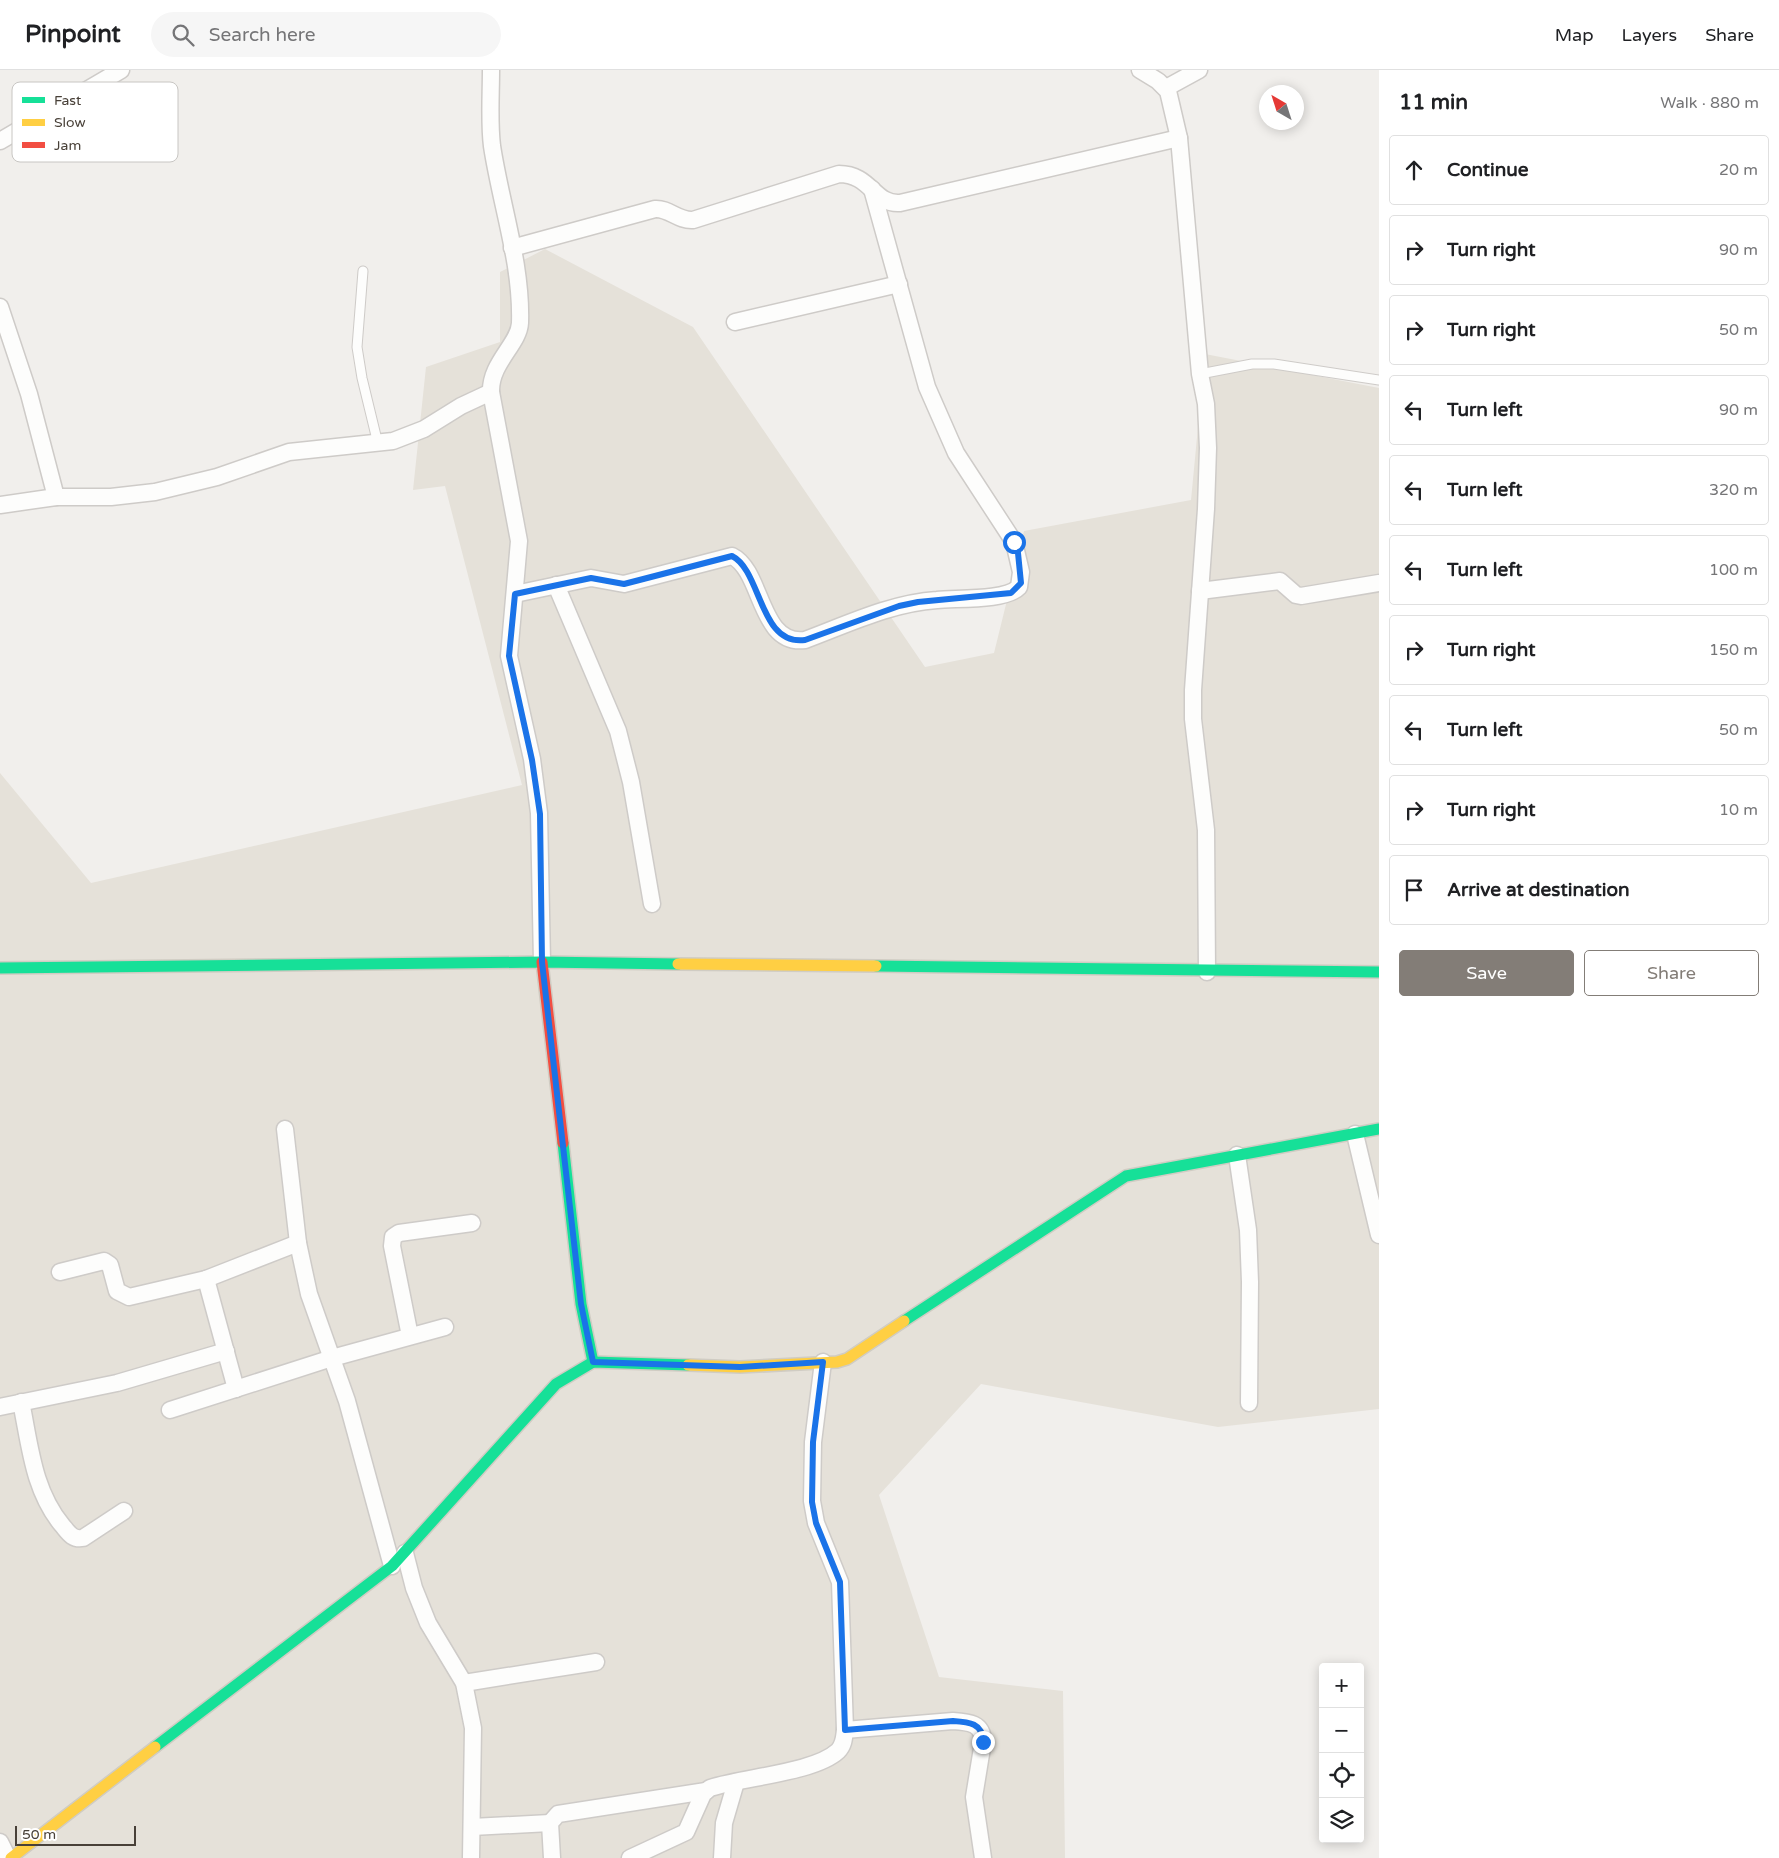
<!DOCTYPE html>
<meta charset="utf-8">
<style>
body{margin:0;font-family:"Varela Round",sans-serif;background:#f6f6f6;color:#202124}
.controls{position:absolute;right:15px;bottom:15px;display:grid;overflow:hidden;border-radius:5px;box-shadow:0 2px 12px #0003}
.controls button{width:45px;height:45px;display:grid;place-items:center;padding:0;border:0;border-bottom:1px solid #e0e0e0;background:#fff;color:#202124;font:25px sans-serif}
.compass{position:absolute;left:1259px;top:15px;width:45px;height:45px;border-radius:50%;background:#fff;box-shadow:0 2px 12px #0003;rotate:321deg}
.scale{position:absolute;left:15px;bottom:12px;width:121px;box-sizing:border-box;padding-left:5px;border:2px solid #484038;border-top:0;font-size:14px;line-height:18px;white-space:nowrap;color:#484038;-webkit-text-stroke:4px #fff;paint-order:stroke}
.stop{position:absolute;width:15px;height:15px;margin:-11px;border:4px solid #1a73e8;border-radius:50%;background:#fff}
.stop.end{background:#1a73e8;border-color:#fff;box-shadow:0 1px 5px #0008}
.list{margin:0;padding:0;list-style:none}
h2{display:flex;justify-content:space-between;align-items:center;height:65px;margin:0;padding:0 20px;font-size:21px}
h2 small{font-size:16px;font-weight:400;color:#757577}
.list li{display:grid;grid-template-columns:32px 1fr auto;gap:15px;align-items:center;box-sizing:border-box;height:70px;margin:0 10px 10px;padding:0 10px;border:1px solid #e0e0e0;border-radius:5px}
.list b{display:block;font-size:19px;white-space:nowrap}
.list em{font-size:16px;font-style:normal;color:#757577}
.actions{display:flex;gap:10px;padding:15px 20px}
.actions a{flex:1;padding:11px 0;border:1px solid #837d77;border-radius:5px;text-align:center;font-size:18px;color:#837d77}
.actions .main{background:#837d77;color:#fff}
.icon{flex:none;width:28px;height:28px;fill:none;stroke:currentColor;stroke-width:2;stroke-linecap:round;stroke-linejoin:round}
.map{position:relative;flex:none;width:1379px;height:1788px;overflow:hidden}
header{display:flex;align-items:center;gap:30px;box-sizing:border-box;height:70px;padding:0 25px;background:#fff;border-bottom:1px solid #e0e0e0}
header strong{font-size:24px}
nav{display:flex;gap:28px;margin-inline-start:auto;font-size:18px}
.search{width:350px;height:45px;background:#f6f6f6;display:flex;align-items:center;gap:12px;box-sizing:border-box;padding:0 18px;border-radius:28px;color:#757577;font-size:19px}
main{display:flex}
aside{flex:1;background:#fff}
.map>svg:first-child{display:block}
.residential{fill:#e5e1d9}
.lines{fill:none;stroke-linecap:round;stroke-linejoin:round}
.lane-casing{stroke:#cecbc8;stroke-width:11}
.street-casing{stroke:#cecbc8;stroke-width:19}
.fast-casing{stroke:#d0ccc3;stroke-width:14}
.slow-casing{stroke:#d0ccc3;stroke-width:14}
.jam-casing{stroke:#d0ccc3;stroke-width:14}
.lane{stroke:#fdfdfc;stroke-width:9}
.street{stroke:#fdfdfc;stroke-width:16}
.fast{stroke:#16e098;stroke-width:11}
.slow{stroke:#ffcf43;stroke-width:11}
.jam{stroke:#f24e42;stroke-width:11}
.route{stroke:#1a73e8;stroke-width:6}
.key{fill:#fff;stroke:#c8c6c3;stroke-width:1}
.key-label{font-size:14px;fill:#484038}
</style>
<header>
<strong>Pinpoint</strong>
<div class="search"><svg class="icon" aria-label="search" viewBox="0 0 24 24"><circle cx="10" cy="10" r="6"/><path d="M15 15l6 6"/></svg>Search here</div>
<nav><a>Map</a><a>Layers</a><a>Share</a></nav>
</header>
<main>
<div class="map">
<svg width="1379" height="1788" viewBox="0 0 1379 1788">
<rect width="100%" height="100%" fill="#f1efec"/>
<polygon class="residential" points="545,179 693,257 925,597 994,583 1024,461 1191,430 1205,284 1379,318 1379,1339 1218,1357 981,1314 879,1425 939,1607 1063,1621 1065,1788 0,1788 0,703 91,813 522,715 445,416 413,420 426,297 500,272 500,202"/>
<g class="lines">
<g class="lane-casing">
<g id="lane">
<polyline points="363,201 357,277 362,308 378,374"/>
<polyline points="1200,304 1252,294 1274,294 1379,310"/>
</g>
</g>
<g class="street-casing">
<g id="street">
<path d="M491,0C491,25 489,52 492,76C501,135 522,194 520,253C519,274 490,293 491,322L519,471L509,586L532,689L539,743L542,892"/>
<polyline points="1140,0 1158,11 1168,21 1179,68 1200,304 1206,334 1208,378 1206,439 1193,620 1193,649 1206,760 1207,902"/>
<polyline points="1166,18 1199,0"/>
<polyline points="0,71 121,0"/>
<path d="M512,178L655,139C669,138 678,151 693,150L839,104C871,104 874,135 900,133L1179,68"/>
<polyline points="0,237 29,324 56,427"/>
<polyline points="735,252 899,214"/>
<polyline points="0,435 56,427 111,427 155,422 217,407 289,382 393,371 424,359 461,336 491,322"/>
<polyline points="556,515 618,661 631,712 652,834"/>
<polyline points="1200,521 1280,511 1296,525 1301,526 1379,513"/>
<path d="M515,524L591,508L624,514L732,486C763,501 759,576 805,570C848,554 891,533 937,530C957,528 1006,531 1019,517L1021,502L1014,472L956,383L927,317L872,119"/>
<polyline points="285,1059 298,1173 309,1224 347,1331 392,1496"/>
<polyline points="1355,1064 1379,1165"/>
<polyline points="1237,1085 1248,1160 1250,1212 1249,1333"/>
<polyline points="60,1202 104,1191 110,1195 117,1221 129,1227 206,1209 298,1173"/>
<polyline points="206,1209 236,1319"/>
<polyline points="410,1266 392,1176 393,1167 399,1163 472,1153"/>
<path d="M21,1332C30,1375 33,1420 62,1455C68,1462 72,1470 83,1468L124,1441"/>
<polyline points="0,1337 117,1313 226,1281"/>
<polyline points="170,1340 332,1288 445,1257"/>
<polyline points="405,1483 414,1518 428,1553 464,1613 473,1658 471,1788"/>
<polyline points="464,1613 596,1592"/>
<path d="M845,1660L953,1651C969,1652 983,1653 983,1672L974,1727L983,1788"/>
<polyline points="472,1757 550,1753"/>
<polyline points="0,1772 8,1788"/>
<polyline points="552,1788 550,1753 558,1744 706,1721"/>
<path d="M630,1788L686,1762L703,1724L710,1718C743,1707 814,1703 838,1681C844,1675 844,1668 845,1660L840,1512L816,1453L812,1431L813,1372L823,1292"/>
<polyline points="722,1788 724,1753 736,1712"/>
</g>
</g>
<g class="fast-casing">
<g id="fast">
<polyline points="876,896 1379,902"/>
<polyline points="0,898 542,892 678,894"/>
<polyline points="563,1073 581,1234 593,1292"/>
<polyline points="904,1251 1126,1106 1379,1059"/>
<polyline points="155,1677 392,1496 556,1314 593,1292 688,1295"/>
</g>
</g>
<g class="slow-casing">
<g id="slow">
<polyline points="678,894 876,896"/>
<polyline points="688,1295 740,1297 837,1292 847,1289 904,1251"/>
<polyline points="11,1788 155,1677"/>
</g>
</g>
<g class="jam-casing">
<polyline id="jam" points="542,892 563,1073"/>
</g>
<use href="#lane" class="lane"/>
<use href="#street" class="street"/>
<use href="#fast" class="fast"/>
<use href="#slow" class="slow"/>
<use href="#jam" class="jam"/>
</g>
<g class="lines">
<path class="route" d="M983,1672C983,1653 969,1652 953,1651L845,1660L840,1512L816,1453L812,1432L813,1372L823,1292L740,1297L593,1292L581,1234L542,892L540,744L532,690L509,586L515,524L591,508L624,514L732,486C762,501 759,576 805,570L899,536L918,532L1011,523L1021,513L1018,483L1014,472"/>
</g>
<rect x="12" y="12" width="166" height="80" rx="8" class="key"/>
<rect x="22" y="27" width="23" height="6" fill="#16e098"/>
<rect x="22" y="49" width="23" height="7" fill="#ffcf43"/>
<rect x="22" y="72" width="23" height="6" fill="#f24e42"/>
<g class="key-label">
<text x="54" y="35">Fast</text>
<text x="54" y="57">Slow</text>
<text x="54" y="80">Jam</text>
</g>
</svg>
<div class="controls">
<button>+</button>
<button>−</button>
<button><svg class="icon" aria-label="locate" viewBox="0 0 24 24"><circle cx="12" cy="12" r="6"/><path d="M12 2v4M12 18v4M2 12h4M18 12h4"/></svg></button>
<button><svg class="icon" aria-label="layers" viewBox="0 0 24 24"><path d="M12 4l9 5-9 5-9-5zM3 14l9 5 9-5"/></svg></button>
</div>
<svg class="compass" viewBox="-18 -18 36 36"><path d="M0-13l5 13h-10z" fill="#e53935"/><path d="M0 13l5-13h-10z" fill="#757577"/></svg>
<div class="scale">50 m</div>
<div class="stop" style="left:1014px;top:472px"></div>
<div class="stop end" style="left:983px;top:1672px"></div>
</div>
<aside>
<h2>11 min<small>Walk · 880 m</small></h2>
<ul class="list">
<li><svg class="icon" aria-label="ahead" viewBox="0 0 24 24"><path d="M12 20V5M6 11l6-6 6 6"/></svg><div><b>Continue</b></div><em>20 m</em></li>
<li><svg class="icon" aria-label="right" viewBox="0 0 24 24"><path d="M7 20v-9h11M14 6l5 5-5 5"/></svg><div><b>Turn right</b></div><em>90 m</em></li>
<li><svg class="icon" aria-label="right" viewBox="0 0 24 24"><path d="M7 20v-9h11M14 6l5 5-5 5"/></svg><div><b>Turn right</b></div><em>50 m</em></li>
<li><svg class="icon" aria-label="left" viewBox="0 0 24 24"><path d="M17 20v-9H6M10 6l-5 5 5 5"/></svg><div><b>Turn left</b></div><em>90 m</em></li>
<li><svg class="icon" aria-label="left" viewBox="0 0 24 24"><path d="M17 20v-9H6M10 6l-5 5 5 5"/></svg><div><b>Turn left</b></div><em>320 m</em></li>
<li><svg class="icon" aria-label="left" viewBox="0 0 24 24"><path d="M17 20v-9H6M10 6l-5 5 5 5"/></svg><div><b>Turn left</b></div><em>100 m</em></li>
<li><svg class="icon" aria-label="right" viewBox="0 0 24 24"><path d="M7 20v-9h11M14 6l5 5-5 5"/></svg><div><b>Turn right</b></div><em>150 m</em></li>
<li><svg class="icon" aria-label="left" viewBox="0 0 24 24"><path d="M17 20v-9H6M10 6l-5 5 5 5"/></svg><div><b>Turn left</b></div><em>50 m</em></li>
<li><svg class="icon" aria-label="right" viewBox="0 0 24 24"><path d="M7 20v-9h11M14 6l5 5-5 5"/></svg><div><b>Turn right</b></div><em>10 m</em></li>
<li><svg class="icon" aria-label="arrive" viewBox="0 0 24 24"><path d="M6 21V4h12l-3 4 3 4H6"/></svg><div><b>Arrive at destination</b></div></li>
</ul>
<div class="actions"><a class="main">Save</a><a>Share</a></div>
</aside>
</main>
